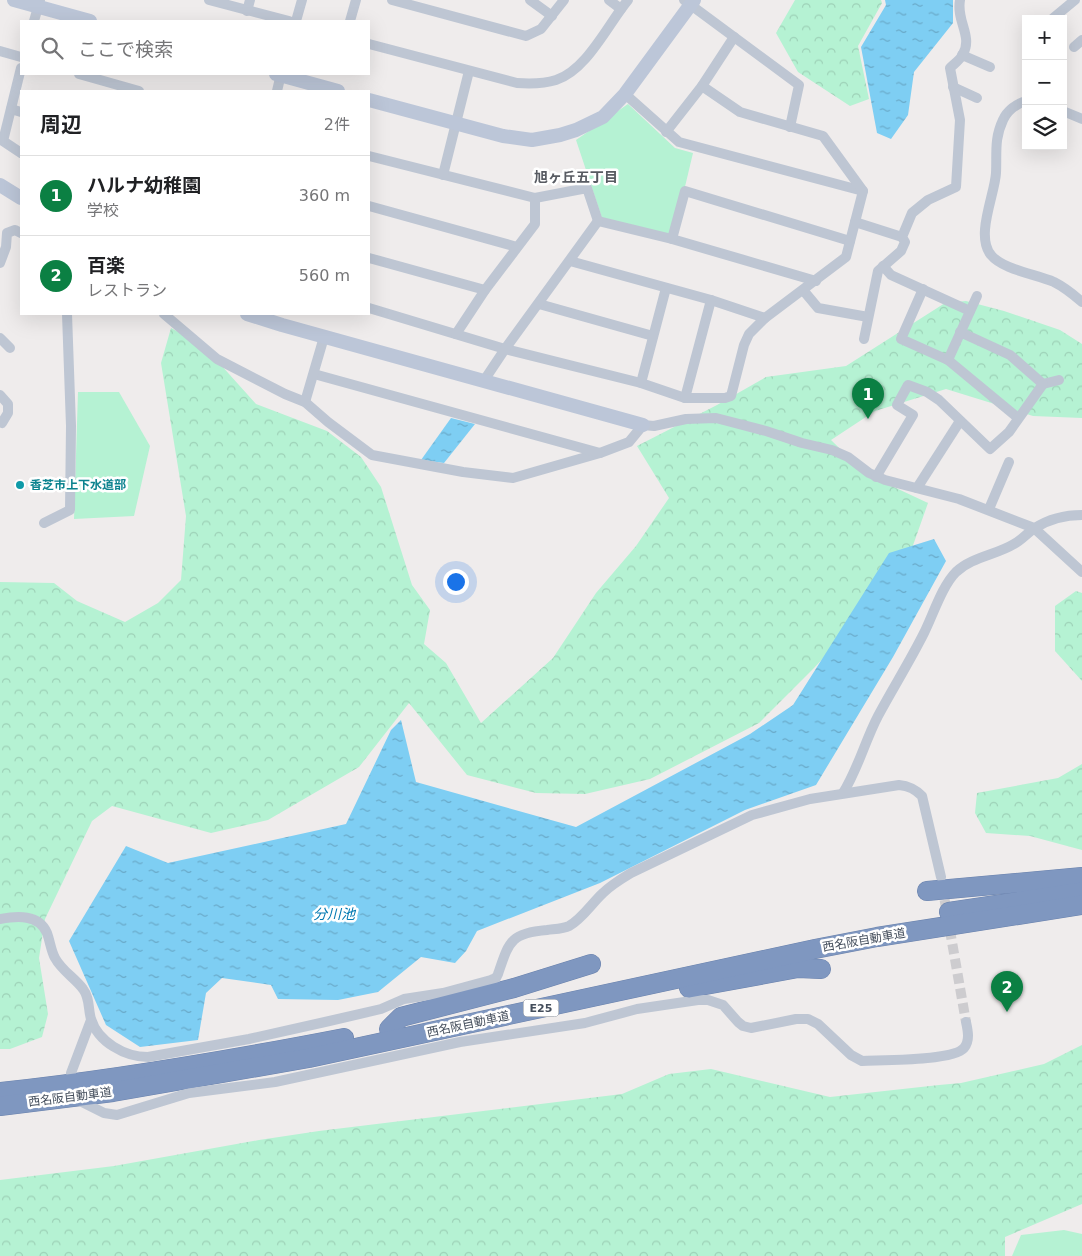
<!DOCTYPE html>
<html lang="ja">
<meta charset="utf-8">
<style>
body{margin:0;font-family:"DejaVu Sans","Noto Sans JP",sans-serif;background:#f2f2f2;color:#202124}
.controls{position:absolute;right:15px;top:15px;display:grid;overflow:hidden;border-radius:0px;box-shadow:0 5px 20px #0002}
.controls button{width:45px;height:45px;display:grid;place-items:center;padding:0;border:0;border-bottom:1px solid #e0e0e0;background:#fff;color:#202124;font:25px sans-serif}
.you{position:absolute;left:455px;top:581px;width:18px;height:18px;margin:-12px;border:4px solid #fff;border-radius:50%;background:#1a73e8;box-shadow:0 0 0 8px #1a73e833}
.badge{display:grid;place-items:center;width:32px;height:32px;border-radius:50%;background:#0b8043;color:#fff;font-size:16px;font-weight:700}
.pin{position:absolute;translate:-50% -41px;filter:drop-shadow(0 1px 2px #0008)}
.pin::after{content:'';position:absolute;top:26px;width:18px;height:15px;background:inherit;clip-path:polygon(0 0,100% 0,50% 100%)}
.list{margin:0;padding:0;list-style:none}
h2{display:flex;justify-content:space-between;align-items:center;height:65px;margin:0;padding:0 20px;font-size:21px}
h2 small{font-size:16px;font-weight:400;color:#757577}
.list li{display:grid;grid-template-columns:32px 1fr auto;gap:15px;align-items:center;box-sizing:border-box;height:80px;padding:0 20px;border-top:1px solid #e0e0e0}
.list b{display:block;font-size:19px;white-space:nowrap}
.list p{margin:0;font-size:16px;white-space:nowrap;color:#757577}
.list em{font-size:16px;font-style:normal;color:#757577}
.icon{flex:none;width:28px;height:28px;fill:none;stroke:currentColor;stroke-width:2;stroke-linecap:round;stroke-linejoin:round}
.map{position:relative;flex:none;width:1082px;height:1256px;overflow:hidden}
.search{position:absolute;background:#fff;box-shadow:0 5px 20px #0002;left:20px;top:20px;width:350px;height:55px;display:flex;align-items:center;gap:12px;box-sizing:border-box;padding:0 18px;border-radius:0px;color:#757577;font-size:19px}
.panel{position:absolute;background:#fff;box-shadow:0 5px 20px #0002;left:20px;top:90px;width:350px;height:225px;border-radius:0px}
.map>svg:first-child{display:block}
.green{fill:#b5f2d3}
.forest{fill:url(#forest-crowns)}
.water{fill:url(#water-ripples)}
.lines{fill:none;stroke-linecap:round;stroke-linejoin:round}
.street-tunnel{stroke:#cdcccf;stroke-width:10;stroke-dasharray:10 5;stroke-linecap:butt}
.highway-casing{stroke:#6a82ac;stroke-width:20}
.street{stroke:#bec6d3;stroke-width:10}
.secondary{stroke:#bcc6d8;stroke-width:14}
.highway{stroke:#7f97c0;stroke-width:19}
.culture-dot{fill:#0f9aa8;stroke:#fff;stroke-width:2}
.labels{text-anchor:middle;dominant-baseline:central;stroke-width:5;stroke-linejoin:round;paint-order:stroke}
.shield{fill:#fff;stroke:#7b828c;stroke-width:1}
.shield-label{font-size:11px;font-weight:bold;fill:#434d5b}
.culture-label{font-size:12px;font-weight:bold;fill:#0d838f;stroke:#fff;text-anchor:start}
.street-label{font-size:12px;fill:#434d5b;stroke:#fff}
.neighbourhood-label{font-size:14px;font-weight:bold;fill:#585b62;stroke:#fff}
.water-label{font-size:14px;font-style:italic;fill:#0078b1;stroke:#fff}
</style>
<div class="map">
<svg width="1082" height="1256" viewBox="0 0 1082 1256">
<defs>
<pattern id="forest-crowns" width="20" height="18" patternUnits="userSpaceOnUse" patternTransform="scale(1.25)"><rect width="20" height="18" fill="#b5f2d3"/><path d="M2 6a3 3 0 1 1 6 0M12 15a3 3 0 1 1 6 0" fill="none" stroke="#9dd1b7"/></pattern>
<pattern id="water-ripples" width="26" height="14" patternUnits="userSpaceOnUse" patternTransform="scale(1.25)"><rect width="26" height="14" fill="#7ecef3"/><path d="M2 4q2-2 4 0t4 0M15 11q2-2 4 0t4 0" fill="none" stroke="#69a9c8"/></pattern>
</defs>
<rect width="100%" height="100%" fill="#efecec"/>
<g class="green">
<polygon points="628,104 675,148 693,153 673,237 602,218 576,140"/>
<polygon points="78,392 119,392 150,446 134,516 74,519"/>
<polygon points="1064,1230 1082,1234 1082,1256 1012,1256 1021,1235"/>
</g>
<g class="forest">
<polygon points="795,0 881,0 882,3 858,46 869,99 850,106 798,72 776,33"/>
<polygon points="966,301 1004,311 1060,330 1082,344 1082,418 1033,416 946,389 875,411 831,440 866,474 928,503 911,551 866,612 814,668 759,723 650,779 585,794 536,793 467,775 409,703 359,767 268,820 211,833 112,806 92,821 45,919 39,958 48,1014 42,1037 10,1049 0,1049 0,582 54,583 77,601 125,622 158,603 181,580 186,516 161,363 171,328 203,345 256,404 327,431 361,457 381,487 412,585 430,610 424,644 446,663 481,723 553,658 596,593 636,546 669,498 637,446 717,405 766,377 846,366 945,303"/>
<polygon points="1076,591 1082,593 1082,681 1055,651 1055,606"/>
<polygon points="1082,764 1082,850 1030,836 986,833 975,813 977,793 1058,778"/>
<polygon points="1082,1045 1082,1204 1005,1237 1005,1256 0,1256 0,1180 114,1166 259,1140 319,1131 622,1094 669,1074 711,1069 830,1097 939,1085 961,1083 1044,1064"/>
</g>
<g class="water">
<polygon points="885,0 953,0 953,23 914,72 908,115 891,139 877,133 861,47 886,5"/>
<polygon points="451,418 475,424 444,463 421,460"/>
<polygon points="934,539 946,561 893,657 816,785 745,810 600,883 477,931 466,951 455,963 421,957 378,992 338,1000 278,999 271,985 222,978 206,993 198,1040 140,1047 106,1025 69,941 126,846 168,863 346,824 391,730 401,720 416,782 576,827 750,734 793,705 889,553"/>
</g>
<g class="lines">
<polyline class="street-tunnel" points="942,885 966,1022"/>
<g class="highway-casing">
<g id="highway">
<polyline points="927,891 1082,877"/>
<polyline points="949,912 1082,892"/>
<polyline points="689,988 798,968 821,969"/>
<polyline points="389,1029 401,1017 514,988 591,964"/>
<path d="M0,1092C115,1080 230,1060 344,1038"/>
<polyline points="0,1106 113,1092 309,1058 815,949 877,937 1082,905"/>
</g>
</g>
<g class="street">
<polyline points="209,0 289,21"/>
<polyline points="392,0 526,36 541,29 564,0"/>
<polyline points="530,0 552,16"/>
<polyline points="609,0 621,9"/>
<polyline points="684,0 799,85 790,127"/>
<polyline points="247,11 250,0"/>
<polyline points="1052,19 1075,0"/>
<polyline points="34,21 40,0"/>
<polyline points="296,21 302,0"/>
<polyline points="350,21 356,0"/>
<path d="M369,44L517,83C531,84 543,84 556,80C587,70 608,24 628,0"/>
<polyline points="1074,47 1082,40"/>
<polyline points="0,51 21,57"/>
<polyline points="962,55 990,67"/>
<polyline points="21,68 3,141 21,153"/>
<polyline points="79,74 139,91"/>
<polyline points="953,87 977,98"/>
<polyline points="277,91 281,74"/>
<polyline points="625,94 679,142 863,191"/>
<path d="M1026,101C1016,104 1007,111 1003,120C994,139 997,153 996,173C995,194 975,236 991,255C1003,270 1036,274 1054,282C1064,287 1074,295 1082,302"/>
<polyline points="11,109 21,112"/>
<polyline points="1063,111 1082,119"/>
<polyline points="666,132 702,86 734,37"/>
<polyline points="369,156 535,198 587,188 598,221"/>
<polyline points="443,175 469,71"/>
<polyline points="369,206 517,247"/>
<polyline points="598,221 672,239 816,281"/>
<polyline points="855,222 902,237"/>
<polyline points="672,239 685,191 850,241"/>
<polyline points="369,258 485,290"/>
<polyline points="570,261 711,300 765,318"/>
<polyline points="0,263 6,247 7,233 15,230 21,233"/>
<polyline points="883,266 891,275 970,311"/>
<polyline points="923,289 901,339 948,360 1018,418"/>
<polyline points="803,290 818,308 868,317"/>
<polyline points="539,304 653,336"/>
<polyline points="369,308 505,349 641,383 685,398 725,398 731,396 744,345 749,334 765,318 846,257 863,191 823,136 740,112 702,86"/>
<polyline points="164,314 217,359 285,394 305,402 328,422 372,455 463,472 513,478 600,453 629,442 643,425 654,426 686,419 716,418 766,431 802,443 832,450 848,457 869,473 885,480 959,499 1034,528 1082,572"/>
<polyline points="960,332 1010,355 1043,384 1059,380"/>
<polyline points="456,334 485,290 535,224 535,198"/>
<polyline points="0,338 10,348"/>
<path d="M864,339L878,271L901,251L905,242L902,237L912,213L928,200L956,187L960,120L950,68C954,64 961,59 963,54C973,36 956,21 960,0"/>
<polyline points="948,360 977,296"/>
<polyline points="314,374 600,453"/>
<polyline points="483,382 505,349 598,221"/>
<polyline points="641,383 666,288"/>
<polyline points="0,395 8,404 8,413 2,423 0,422"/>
<polyline points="685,398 711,300"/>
<polyline points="305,402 324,337"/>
<polyline points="876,477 913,415 897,405 908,385 927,392 939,400 990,449 1009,432 1043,384"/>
<polyline points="917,488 960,421"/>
<polyline points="989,509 1009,462"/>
<polyline points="44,523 70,510 71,426 67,314"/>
<path d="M843,793C858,769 865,741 878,716C893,688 910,661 924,633C933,615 942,586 956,572C972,557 996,555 1014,544C1022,540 1027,533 1035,528C1049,519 1066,515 1082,515"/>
<path d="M0,919C17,916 39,914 47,933C50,941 51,951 55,958C62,971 75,978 83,989C90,998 88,1009 91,1019C98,1042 125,1057 148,1057L249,1039L325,1022L381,1009L404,999L443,993L491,980L496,978L498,974C509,942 510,933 547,930C554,929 563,929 569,926C582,919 592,903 603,893C611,885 621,879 631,873L752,815L810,799L899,785C909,786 915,789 922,796L941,877"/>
<polyline points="71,1073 91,1020"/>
<path d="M82,1102L104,1113L117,1115L189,1093L275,1082L460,1042L585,1023L637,1009L698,1000H708L723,1005L738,1022L743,1026L751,1028L796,1019H808L818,1024L851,1055L862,1061C882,1060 953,1061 964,1048C970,1041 968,1031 966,1022"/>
</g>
<g class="secondary">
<polyline points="14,0 90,21"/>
<polyline points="276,74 338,91"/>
<polyline points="369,100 503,136 532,140 560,135 576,130 603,117 625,94 694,0"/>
<polyline points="0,185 21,198"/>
<polyline points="247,314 282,325 643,425"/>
</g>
<use href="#highway" class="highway"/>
</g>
<circle class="culture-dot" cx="20" cy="485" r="5"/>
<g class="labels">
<rect class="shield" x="523.5" y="999.5" width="35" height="17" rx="4"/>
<g class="shield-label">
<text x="541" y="1008">E25</text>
</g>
<g class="culture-label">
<text x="30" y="485">香芝市上下水道部</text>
</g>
<g class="street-label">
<text transform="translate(864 940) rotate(-10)">西名阪自動車道</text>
<text transform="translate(468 1024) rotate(-12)">西名阪自動車道</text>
<text transform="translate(70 1097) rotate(-7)">西名阪自動車道</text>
</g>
<g class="neighbourhood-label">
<text x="576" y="177">旭ヶ丘五丁目</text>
</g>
<g class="water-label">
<text x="334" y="914">分川池</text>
</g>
</g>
</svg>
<div class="controls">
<button>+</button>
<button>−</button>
<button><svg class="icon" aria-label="layers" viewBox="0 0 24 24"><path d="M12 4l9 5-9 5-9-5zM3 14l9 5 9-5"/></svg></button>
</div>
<div class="you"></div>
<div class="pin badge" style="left:868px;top:419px">1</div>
<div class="pin badge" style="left:1007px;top:1012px">2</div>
<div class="search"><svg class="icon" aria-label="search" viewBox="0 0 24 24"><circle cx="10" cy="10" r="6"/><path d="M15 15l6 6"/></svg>ここで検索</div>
<section class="panel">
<h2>周辺<small>2件</small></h2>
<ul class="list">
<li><span class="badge">1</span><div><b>ハルナ幼稚園</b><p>学校</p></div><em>360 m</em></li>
<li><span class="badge">2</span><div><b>百楽</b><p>レストラン</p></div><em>560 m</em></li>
</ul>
</section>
</div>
